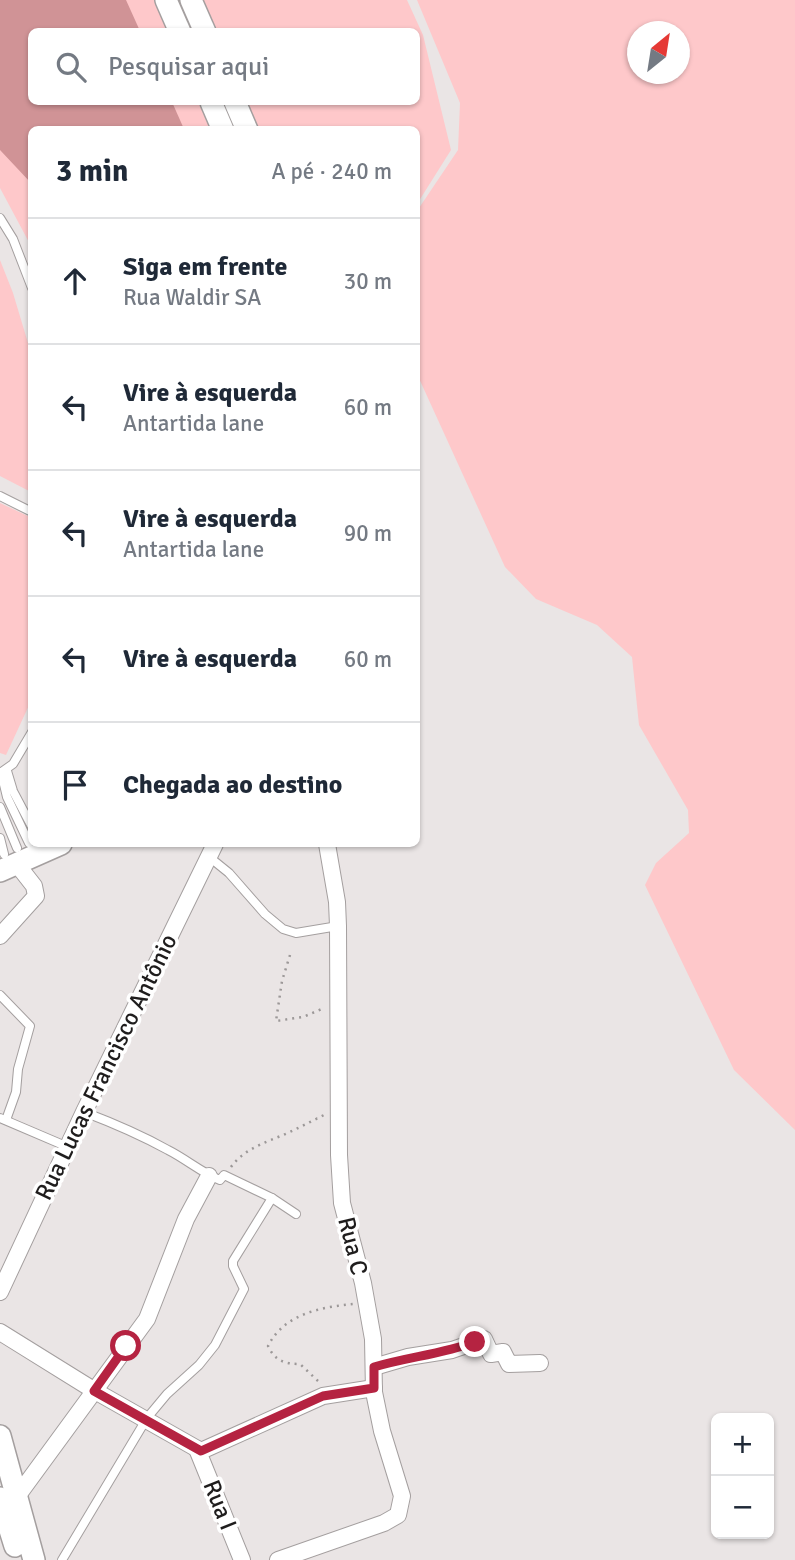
<!DOCTYPE html>
<html lang="pt">
<meta charset="utf-8">
<style>
body{margin:0;font-family:Signika,sans-serif;background:#f6f6f7;color:#1f2937}
.controls{position:absolute;right:21px;bottom:21px;display:grid;overflow:hidden;border-radius:10px;box-shadow:0 2px 5px #0004}
.controls button{width:63px;height:63px;display:grid;place-items:center;padding:0;border:0;border-bottom:2px solid #e0e1e3;background:#fff;color:#1f2937;font:35px sans-serif}
.compass{position:absolute;left:627px;top:21px;width:63px;height:63px;border-radius:50%;background:#fff;box-shadow:0 2px 5px #0004;rotate:30deg}
.stop{position:absolute;width:21px;height:21px;margin:-16px;border:5px solid #b52341;border-radius:50%;background:#fff}
.stop.end{background:#b52341;border-color:#fff;box-shadow:0 2px 7px #0008}
.list{margin:0;padding:0;list-style:none}
h2{display:flex;justify-content:space-between;align-items:center;height:91px;margin:0;padding:0 28px;font-size:30px}
h2 small{font-size:23px;font-weight:400;color:#747a83}
.list li{display:grid;grid-template-columns:46px 1fr auto;gap:21px;align-items:center;box-sizing:border-box;height:126px;padding:0 28px;border-top:2px solid #e0e1e3}
.list b{display:block;font-size:26px;white-space:nowrap}
.list p{margin:0;font-size:23px;white-space:nowrap;color:#747a83}
.list em{font-size:23px;font-style:normal;color:#747a83}
.icon{flex:none;width:38px;height:38px;fill:none;stroke:currentColor;stroke-width:2;stroke-linecap:round;stroke-linejoin:round}
.map{position:relative;flex:none;width:795px;height:1560px;overflow:hidden}
.search{position:absolute;background:#fff;box-shadow:0 2px 5px #0004;left:28px;top:28px;width:392px;height:77px;display:flex;align-items:center;gap:18px;box-sizing:border-box;padding:0 24px;border-radius:10px;color:#747a83;font-size:26px}
.panel{position:absolute;background:#fff;box-shadow:0 2px 5px #0004;left:28px;top:126px;width:392px;height:721px;border-radius:10px}
.map>svg:first-child{display:block}
.green{fill:#fec8ca;fill-rule:evenodd}
.water{fill:#d09396}
.lines{fill:none;stroke-linecap:round;stroke-linejoin:round}
.service-casing{stroke:#a49f9f;stroke-width:10}
.minor-casing{stroke:#a49f9f;stroke-width:18}
.tertiary-casing{stroke:#a49f9f;stroke-width:24}
.path{stroke:#9c9898;stroke-width:2.5;stroke-dasharray:2 5;stroke-linecap:butt}
.service{stroke:#fff;stroke-width:8}
.minor{stroke:#fff;stroke-width:16}
.tertiary{stroke:#fff;stroke-width:21}
.route{stroke:#b52341;stroke-width:9}
.labels{text-anchor:middle;dominant-baseline:central;stroke-width:7;stroke-linejoin:round;paint-order:stroke}
.street-label{font-size:24px;fill:#1f1d1d;stroke:#fff}
</style>
<div class="map">
<svg width="795" height="1560" viewBox="0 0 795 1560">
<rect width="100%" height="100%" fill="#eae5e5"/>
<g class="green">
<path d="M0,0H407L423,35L451,150L417,204L416,130H32L31,246L0,188ZM32,32H416V102H32Z"/>
<path d="M417,0H795V1130L734,1070L645,885L656,863L689,833L688,810L639,725L632,657L597,625L536,599L505,567L417,374V211L458,150L460,103ZM638,32H680V74H638Z"/>
<polygon points="0,260 13,293 31,353 31,492 0,476"/>
<polygon points="0,503 32,518 31,701 6,755 0,753"/>
</g>
<polygon class="water" points="0,0 126,0 140,31 32,32 32,102 172,102 184,129 32,130 31,183 0,150"/>
<g class="lines">
<g class="service-casing">
<g id="service">
<polyline points="0,218 13,239 32,288"/>
<polyline points="0,496 32,512"/>
<polyline points="3,771 13,764 32,732"/>
<polyline points="7,771 13,791 32,827"/>
<polyline points="1,772 7,797 29,843"/>
<polyline points="0,807 17,848"/>
<polyline points="0,838 4,854"/>
<polyline points="208,856 229,873 265,914 283,929 296,933 338,926"/>
<polyline points="0,995 30,1026 18,1069 16,1092 6,1120"/>
<path d="M84,1112C113,1123 141,1135 168,1150C186,1159 202,1173 220,1180L224,1175L272,1198L296,1214"/>
<polyline points="0,1118 68,1147"/>
<polyline points="62,1560 147,1418 167,1394 199,1365 215,1345 244,1289 233,1266 233,1261 272,1198"/>
</g>
</g>
<g class="minor-casing">
<g id="minor">
<polyline points="0,936 36,896 34,886 16,863"/>
<polyline points="0,1292 84,1112 215,844"/>
<polyline points="0,1332 95,1391 201,1451 323,1396 374,1388"/>
<polyline points="374,1367 408,1357 452,1350 484,1339 491,1354 503,1352 509,1364 540,1363"/>
<polyline points="197,1449 242,1560"/>
<polyline points="16,1498 147,1319 186,1219 209,1176"/>
<polyline points="278,1560 384,1523 398,1515 402,1496 382,1431 374,1392 373,1339 363,1283 342,1203 339,1155 338,926 337,902 327,844"/>
</g>
</g>
<g class="tertiary-casing">
<g id="tertiary">
<polyline points="166,0 180,32"/>
<polyline points="191,0 205,32"/>
<polyline points="211,102 223,130"/>
<polyline points="235,102 247,130"/>
<polyline points="0,871 61,844"/>
<polyline points="0,1436 34,1560"/>
<polyline points="0,1498 15,1546"/>
</g>
</g>
<g class="path">
<polyline points="290,955 282,981 276,1021 303,1017 324,1008"/>
<path d="M231,1167C246,1146 272,1141 294,1130C304,1125 314,1120 324,1115"/>
<path d="M318,1381L300,1364C285,1364 275,1361 268,1346C284,1314 321,1307 353,1304"/>
</g>
<use href="#service" class="service"/>
<use href="#minor" class="minor"/>
<use href="#tertiary" class="tertiary"/>
</g>
<g class="lines">
<path class="route" d="M126,1346L94,1391L201,1451L323,1396L374,1388V1367C408,1357 442,1354 475,1342"/>
</g>
<g class="labels">
<g class="street-label">
<text transform="translate(106 1067) rotate(-64)">Rua Lucas Francisco Antônio</text>
<text transform="translate(353 1246) rotate(76)">Rua C</text>
<text transform="translate(220 1505) rotate(68)">Rua I</text>
</g>
</g>
</svg>
<div class="controls">
<button>+</button>
<button>−</button>
</div>
<svg class="compass" viewBox="-18 -18 36 36"><path d="M0-13l5 13h-10z" fill="#e53935"/><path d="M0 13l5-13h-10z" fill="#747a83"/></svg>
<div class="stop" style="left:126px;top:1346px"></div>
<div class="stop end" style="left:475px;top:1342px"></div>
<div class="search"><svg class="icon" aria-label="search" viewBox="0 0 24 24"><circle cx="10" cy="10" r="6"/><path d="M15 15l6 6"/></svg>Pesquisar aqui</div>
<section class="panel">
<h2>3 min<small>A pé · 240 m</small></h2>
<ul class="list">
<li><svg class="icon" aria-label="ahead" viewBox="0 0 24 24"><path d="M12 20V5M6 11l6-6 6 6"/></svg><div><b>Siga em frente</b><p>Rua Waldir SA</p></div><em>30 m</em></li>
<li><svg class="icon" aria-label="left" viewBox="0 0 24 24"><path d="M17 20v-9H6M10 6l-5 5 5 5"/></svg><div><b>Vire à esquerda</b><p>Antartida lane</p></div><em>60 m</em></li>
<li><svg class="icon" aria-label="left" viewBox="0 0 24 24"><path d="M17 20v-9H6M10 6l-5 5 5 5"/></svg><div><b>Vire à esquerda</b><p>Antartida lane</p></div><em>90 m</em></li>
<li><svg class="icon" aria-label="left" viewBox="0 0 24 24"><path d="M17 20v-9H6M10 6l-5 5 5 5"/></svg><div><b>Vire à esquerda</b></div><em>60 m</em></li>
<li><svg class="icon" aria-label="arrive" viewBox="0 0 24 24"><path d="M6 21V4h12l-3 4 3 4H6"/></svg><div><b>Chegada ao destino</b></div></li>
</ul>
</section>
</div>
